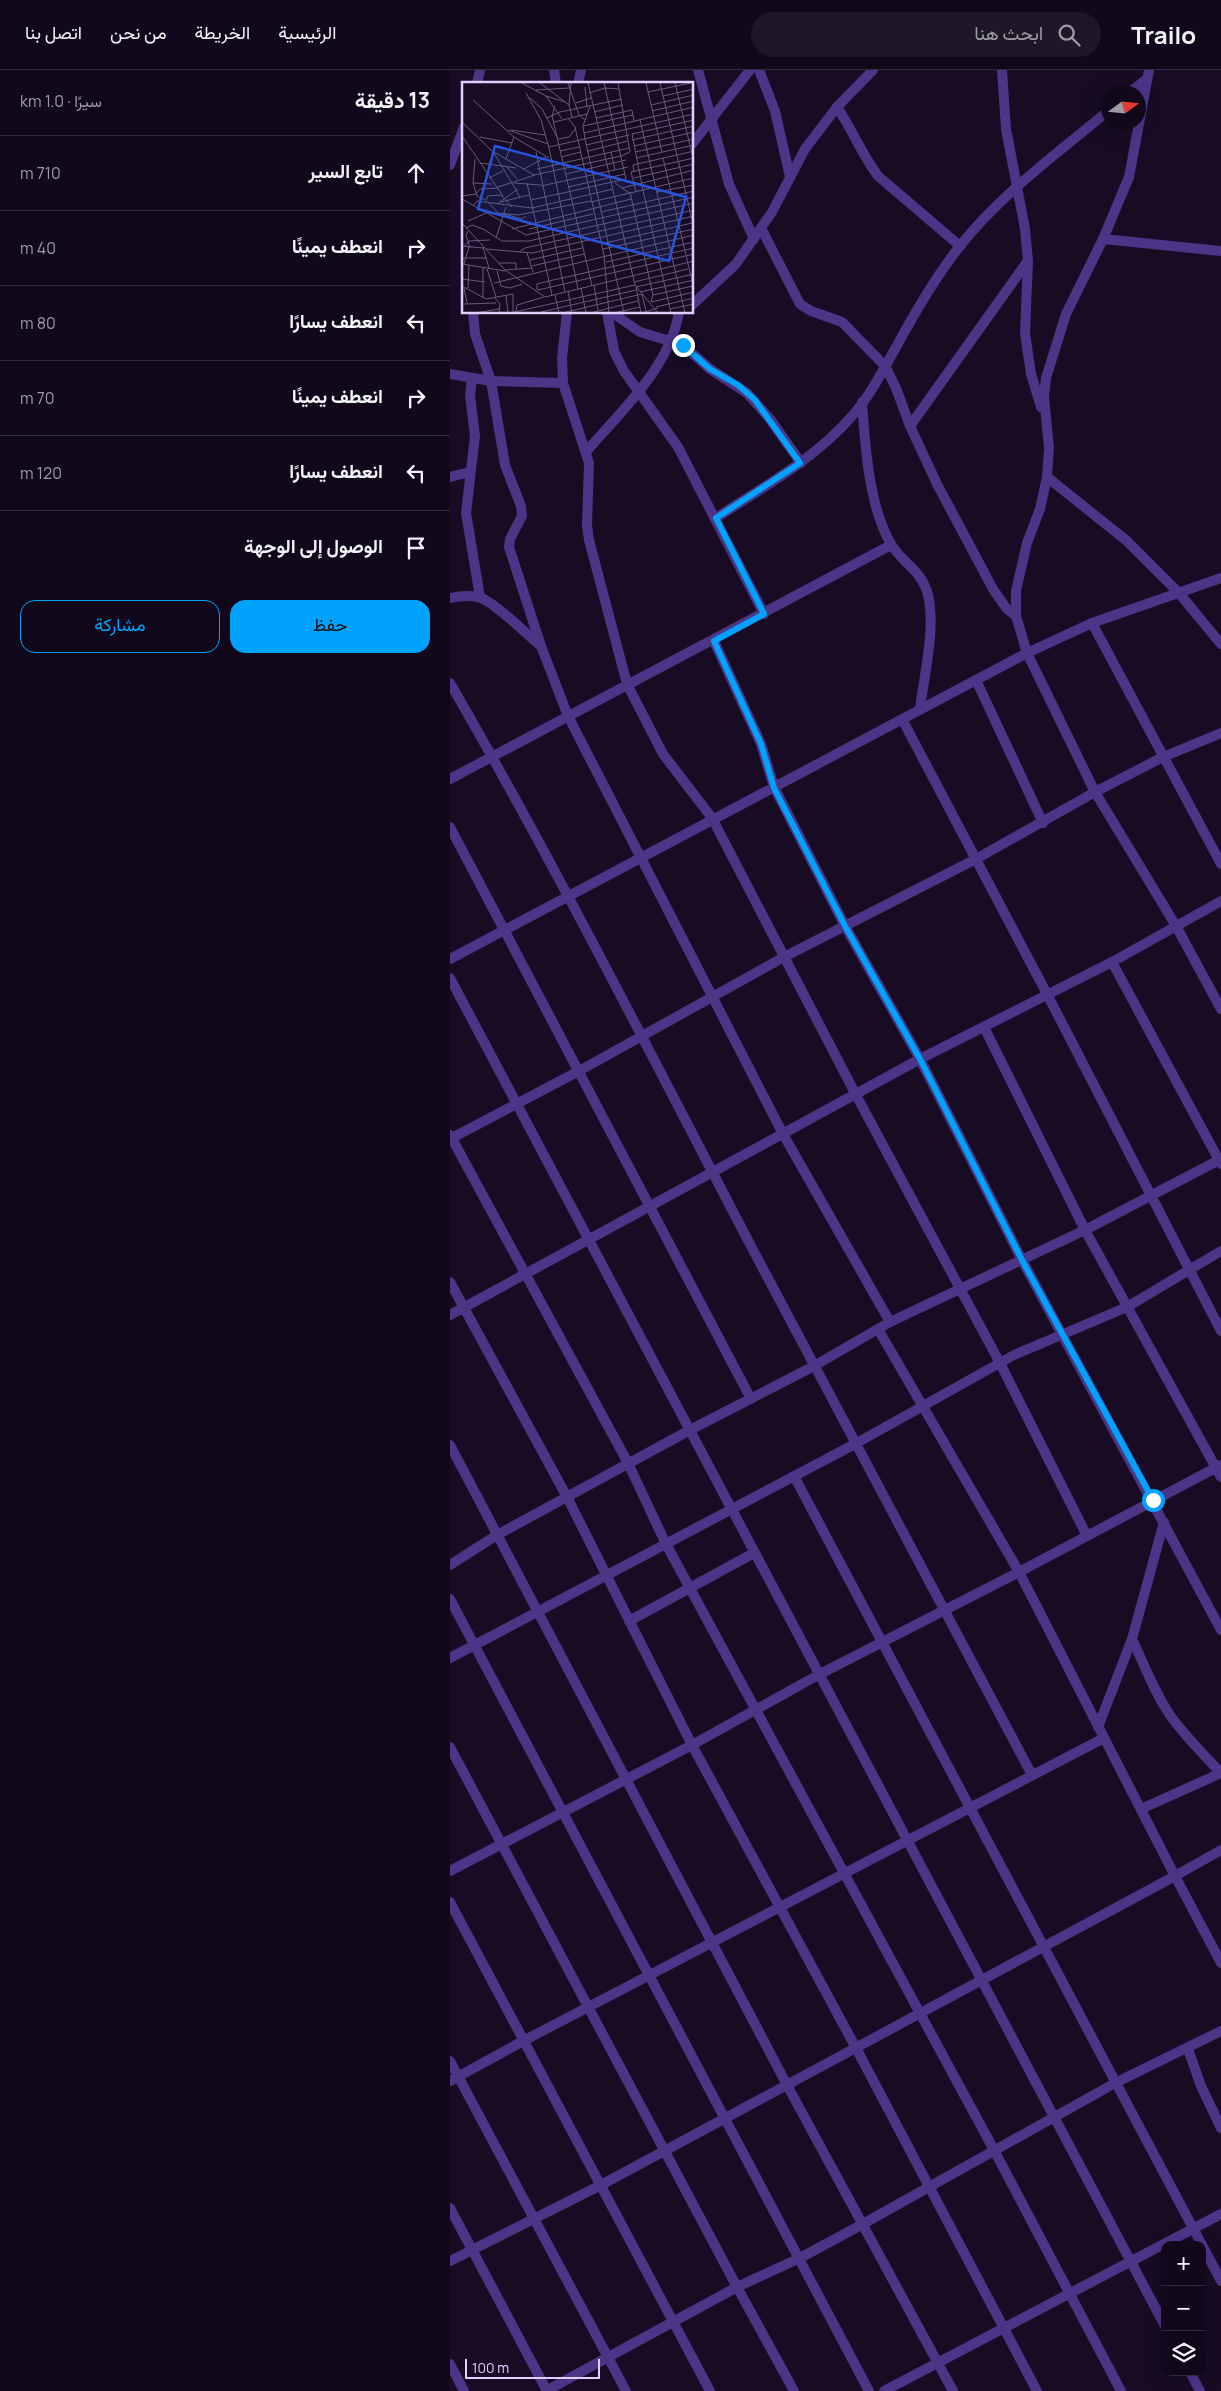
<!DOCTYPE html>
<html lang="ar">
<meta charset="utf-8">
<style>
body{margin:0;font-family:Manrope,Vazirmatn,sans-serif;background:#1e1728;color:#f1f3f6;direction:rtl}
.controls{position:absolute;right:15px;bottom:15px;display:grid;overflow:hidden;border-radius:10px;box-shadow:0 5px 20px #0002}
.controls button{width:45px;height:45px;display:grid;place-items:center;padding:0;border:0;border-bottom:1px solid #302a3a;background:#11091b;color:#f1f3f6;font:25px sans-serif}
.compass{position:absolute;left:651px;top:15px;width:45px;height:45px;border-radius:50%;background:#11091b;box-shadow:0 5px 20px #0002;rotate:75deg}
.scale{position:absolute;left:15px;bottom:12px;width:135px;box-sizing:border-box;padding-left:5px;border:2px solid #e1d0ff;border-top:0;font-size:14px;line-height:18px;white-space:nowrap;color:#e1d0ff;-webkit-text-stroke:4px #170c24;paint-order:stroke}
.stop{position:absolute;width:15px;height:15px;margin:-11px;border:4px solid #00a2fb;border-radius:50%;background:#fff}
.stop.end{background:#00a2fb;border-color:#fff;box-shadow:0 1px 5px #0008}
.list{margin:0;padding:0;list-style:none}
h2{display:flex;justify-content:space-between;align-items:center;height:65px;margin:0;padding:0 20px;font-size:21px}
h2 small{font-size:16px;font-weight:400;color:#9c9aa3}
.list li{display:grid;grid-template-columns:32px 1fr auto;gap:15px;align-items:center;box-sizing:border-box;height:75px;padding:0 20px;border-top:1px solid #302a3a}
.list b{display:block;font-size:19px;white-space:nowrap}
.list em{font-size:16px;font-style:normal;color:#9c9aa3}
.actions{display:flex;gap:10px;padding:15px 20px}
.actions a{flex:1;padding:11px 0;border:1px solid #00a2fb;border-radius:15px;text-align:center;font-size:18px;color:#00a2fb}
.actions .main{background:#00a2fb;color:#111}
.icon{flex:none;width:28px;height:28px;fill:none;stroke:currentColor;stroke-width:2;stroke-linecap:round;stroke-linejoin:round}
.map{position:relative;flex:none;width:771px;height:2321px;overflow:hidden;direction:ltr}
header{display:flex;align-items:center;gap:30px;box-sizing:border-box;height:70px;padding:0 25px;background:#11091b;border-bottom:1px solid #302a3a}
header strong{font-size:24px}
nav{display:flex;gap:28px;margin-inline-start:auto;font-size:18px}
.search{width:350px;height:45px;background:#1e1728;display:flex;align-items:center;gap:12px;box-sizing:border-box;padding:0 18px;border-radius:28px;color:#9c9aa3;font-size:19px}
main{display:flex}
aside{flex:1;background:#11091b}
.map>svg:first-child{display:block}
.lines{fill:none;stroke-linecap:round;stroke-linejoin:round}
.minor{stroke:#4c3487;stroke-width:10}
.route{stroke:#00a2fb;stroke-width:6}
.inset-road{fill:none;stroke:#685a7c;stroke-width:1}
.view{fill:#2754da;fill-opacity:0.15;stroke:#2754da;stroke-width:2.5}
.inset-edge{fill:none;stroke:#e1d0ff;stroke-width:2.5}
</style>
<header>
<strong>Trailo</strong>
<div class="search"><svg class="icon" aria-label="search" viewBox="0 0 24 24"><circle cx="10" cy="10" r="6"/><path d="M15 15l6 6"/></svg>ابحث هنا</div>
<nav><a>الرئيسية</a><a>الخريطة</a><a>من نحن</a><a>اتصل بنا</a></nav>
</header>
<main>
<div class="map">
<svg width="771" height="2321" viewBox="0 0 771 2321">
<rect width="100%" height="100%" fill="#170c24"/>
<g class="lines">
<g class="minor">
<polyline points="104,0 106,14"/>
<polyline points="248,0 279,114 304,169"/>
<polyline points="309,0 325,41 340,107"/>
<polyline points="552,0 556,59 575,159 578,191 575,263 581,304 591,337"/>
<polyline points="699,0 679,107 653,169 616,244 596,308 594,327 599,378 597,407 590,439 577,473 566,521 566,546 577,583 645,722 726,856 771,939"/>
<polyline points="27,14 30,0"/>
<polyline points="128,14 131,0"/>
<polyline points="680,22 697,9"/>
<path d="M387,37C402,59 412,85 428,106L510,176"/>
<polyline points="242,74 300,0"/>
<polyline points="0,95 14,57"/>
<polyline points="311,158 350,234 361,241 392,252 435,296 446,318 460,356 487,414 543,519 556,538 566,546"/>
<polyline points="653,169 771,181"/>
<polyline points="242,235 286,194 322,142 355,79 387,37 423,0"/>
<polyline points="23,242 25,264 41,311 55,395 71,436 72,446 60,469 59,477 91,576 118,646 333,1064 440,1252"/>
<polyline points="117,242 112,288 113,313 139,393 137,455 139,470 177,614 213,684 262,748 406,1025 550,1293 637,1466"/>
<polyline points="157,242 164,281 174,301 228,377 314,544"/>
<polyline points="161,242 190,262 233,275 260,299 297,323 320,349 351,393"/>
<polyline points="0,304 41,311 113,313"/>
<polyline points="22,308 20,325 25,366 16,443 30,527"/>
<path d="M412,332C415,375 419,437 441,474C452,493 472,500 478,525C486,558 474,605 470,639"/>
<polyline points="460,356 577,192"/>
<path d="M136,382C171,341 220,297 229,242"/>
<polyline points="0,407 20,402"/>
<polyline points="597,407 677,471 729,523 771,574"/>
<path d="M266,448C313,417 365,389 402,346C420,326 432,302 445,279C464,244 485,207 510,176C551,124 608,83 658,41"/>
<path d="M0,528C9,526 18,525 28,527C43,530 77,565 91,576"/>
<polyline points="642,553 771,794"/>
<polyline points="264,571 311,674 324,717 395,856 470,989 572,1190 771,1560"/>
<polyline points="526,610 593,753"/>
<path d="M0,613C107,798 203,989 302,1178C394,1354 490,1529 582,1705"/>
<polyline points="452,649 597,924 771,1261"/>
<polyline points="0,709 441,475"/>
<polyline points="0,757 301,1329"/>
<polyline points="0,889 577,583 642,553 771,508"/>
<polyline points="662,892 771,1094"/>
<polyline points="0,908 715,2256"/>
<polyline points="534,957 635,1160 771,1407"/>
<polyline points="0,1065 178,1393 216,1474 544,2080 671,2321"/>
<polyline points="0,1069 129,1001 334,887 526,789 645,722 713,687 771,663"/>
<polyline points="0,1212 117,1427 242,1675 406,1978 587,2321"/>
<polyline points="0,1245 470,989 662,892 771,831"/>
<polyline points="428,1259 569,1502 725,1806 771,1780"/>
<polyline points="0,1375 337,2015 503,2321"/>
<polyline points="344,1406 752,2175"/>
<polyline points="0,1495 47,1465 240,1360 364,1296 440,1252 635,1160 771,1089"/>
<polyline points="0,1529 419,2321"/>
<polyline points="179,1551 304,1483"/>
<path d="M682,1569C695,1596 705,1624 722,1648C737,1668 754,1685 771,1703"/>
<polyline points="0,1588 405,1374 564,1285 677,1237 771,1181"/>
<polyline points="648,1657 682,1569 714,1452"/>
<polyline points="0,1677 287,2217 344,2321"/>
<polyline points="691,1739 771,1703"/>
<polyline points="0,1801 242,1675 370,1604 569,1502 771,1395"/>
<polyline points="0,1832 260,2321"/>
<polyline points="738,1979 751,2016 771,2058"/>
<polyline points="0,1991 176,2321"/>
<polyline points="0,2011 75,1970 654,1668"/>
<polyline points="0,2138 97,2321"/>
<polyline points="752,2175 771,2211"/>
<polyline points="0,2191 151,2115 725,1806 771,1893"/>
<polyline points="0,2294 14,2321"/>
<polyline points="740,2302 750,2321"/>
<polyline points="96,2321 287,2217 350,2188 411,2155 667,2012 771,1961"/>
<polyline points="434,2321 771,2144"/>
</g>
</g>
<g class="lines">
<polyline class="route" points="233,275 260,299 288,315 305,330 350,393 266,448 314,544 264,571 311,674 324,718 395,856 470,989 572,1190 703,1430"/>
</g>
<g transform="translate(12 12)">
<rect width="231" height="231" fill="#170c24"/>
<path class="inset-road" d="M60,1L84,14L100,37M78,1L107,23M106,1L117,33L123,38M109,1L107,23L110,35M126,1L173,203L196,231M184,1L200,70M198,1L232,146M213,1L232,80M123,5L125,25M74,8L107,6M186,10L229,1M64,11L79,38L87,66L116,207M127,11L143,6L157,7M84,14L103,20M201,14L232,7M68,16L80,27L95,55M11,18L52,55L87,76M114,21L129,16M189,23L232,13M93,24L90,34L130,204M128,24L121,44L123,57L162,231M190,29L232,19M132,30L161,23M85,36L98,30L160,17M106,36L113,45L142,173L147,231M134,36L170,28L172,39M178,38L223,231M0,40L30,69L72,93L159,74L168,70L156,1M92,40L125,32M121,44L171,33M46,48L86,62M49,48L83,53M122,51L232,25M0,54L41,114M18,55L50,61M96,57L107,55L113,47M170,58L232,44M124,63L167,53M172,64L232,50M87,65L232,32M98,69L117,65M126,69L166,59M74,70L103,210M149,70L153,88M173,70L232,57M32,71L58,115M99,75L119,70M174,76L232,63M201,76L232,207M13,77L11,101L15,114L23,118M44,77L52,55M18,81L54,86M45,85L55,97M62,87L84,75M75,87L167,66M172,90L171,83L232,69M104,92L164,78M27,96L41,89M172,96L232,82M11,101L30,102M52,101L79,103M65,101L90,213M153,101L167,111M79,104L166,85M36,105L73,93M106,105L163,92M160,106L232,88M174,109L169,90L232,76M168,110L191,213L189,220L232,210M195,110L232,103M0,114L14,112L18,107L36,106M0,117L64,153L232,115M69,118L164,97L142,1M24,119L26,114L39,113L50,125M39,120L67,113M129,120L181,108L170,52L232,38M27,121L36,131L56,133L129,119M35,122L56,107M12,123L15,119L70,126L151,107M139,130L232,109M42,132L60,137L64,134M6,139L24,131M0,141L43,188L83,215L232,179M4,146L10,143L21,147L40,159H67L232,121M50,147L169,117M67,147L131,132M6,149L4,153L8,166M34,156L44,125M139,162L230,141M0,164L21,166M2,165L7,159L28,158M21,165L27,186M24,167L70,171L232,134M141,167L232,147M57,170L63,166L232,128M65,171L71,190M0,176H24M68,178L120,166M144,180L232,160M37,181H54V187M0,182L43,189M2,182L7,165M70,184L122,172M21,186V216M25,187L34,215M43,188L70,186M35,189L39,204L48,206L60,202M0,197L23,200M172,200L226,187M32,201L232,153M132,203L136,228M0,204L24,217L51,212V230M2,206L5,221M6,206L7,183M119,206L124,231M75,208V202L87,199L232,166M76,208L232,172M106,209L110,231M178,210L232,198M93,213L97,231M191,213L231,204M44,214L46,231M33,216L38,222L37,231M2,222L34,221M194,225L232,216M196,226L179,231L174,205L232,192M208,227L232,222M54,230L55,223L82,215M13,231L37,227M48,231L173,203M75,231L174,208M100,231L180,212L184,229M128,231L176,219M152,231L178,225M209,231L181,108L232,96"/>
<path class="view" d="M33,64L224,115L207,179L16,127Z"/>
<rect width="231" height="231" class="inset-edge"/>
</g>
</svg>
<div class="controls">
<button>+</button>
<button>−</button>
<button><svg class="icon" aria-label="layers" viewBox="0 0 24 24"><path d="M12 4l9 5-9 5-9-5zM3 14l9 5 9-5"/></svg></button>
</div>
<svg class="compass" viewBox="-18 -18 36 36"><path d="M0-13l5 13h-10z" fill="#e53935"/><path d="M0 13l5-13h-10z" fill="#9c9aa3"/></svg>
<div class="scale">100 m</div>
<div class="stop" style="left:703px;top:1430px"></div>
<div class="stop end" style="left:233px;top:275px"></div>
</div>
<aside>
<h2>13 دقيقة<small>سيرًا · 1.0 km</small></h2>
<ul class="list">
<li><svg class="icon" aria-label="ahead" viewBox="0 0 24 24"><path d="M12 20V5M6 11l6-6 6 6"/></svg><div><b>تابع السير</b></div><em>710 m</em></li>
<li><svg class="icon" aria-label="right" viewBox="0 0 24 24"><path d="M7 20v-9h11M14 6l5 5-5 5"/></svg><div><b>انعطف يمينًا</b></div><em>40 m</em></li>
<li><svg class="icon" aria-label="left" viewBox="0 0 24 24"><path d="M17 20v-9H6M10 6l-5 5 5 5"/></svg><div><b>انعطف يسارًا</b></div><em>80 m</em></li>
<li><svg class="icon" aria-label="right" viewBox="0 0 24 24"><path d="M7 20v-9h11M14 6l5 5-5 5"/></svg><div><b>انعطف يمينًا</b></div><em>70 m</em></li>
<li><svg class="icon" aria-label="left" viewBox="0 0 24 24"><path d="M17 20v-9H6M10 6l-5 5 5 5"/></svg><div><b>انعطف يسارًا</b></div><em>120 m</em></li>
<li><svg class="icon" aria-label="arrive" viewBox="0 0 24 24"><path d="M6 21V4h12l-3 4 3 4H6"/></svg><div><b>الوصول إلى الوجهة</b></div></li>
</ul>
<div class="actions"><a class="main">حفظ</a><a>مشاركة</a></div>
</aside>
</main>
